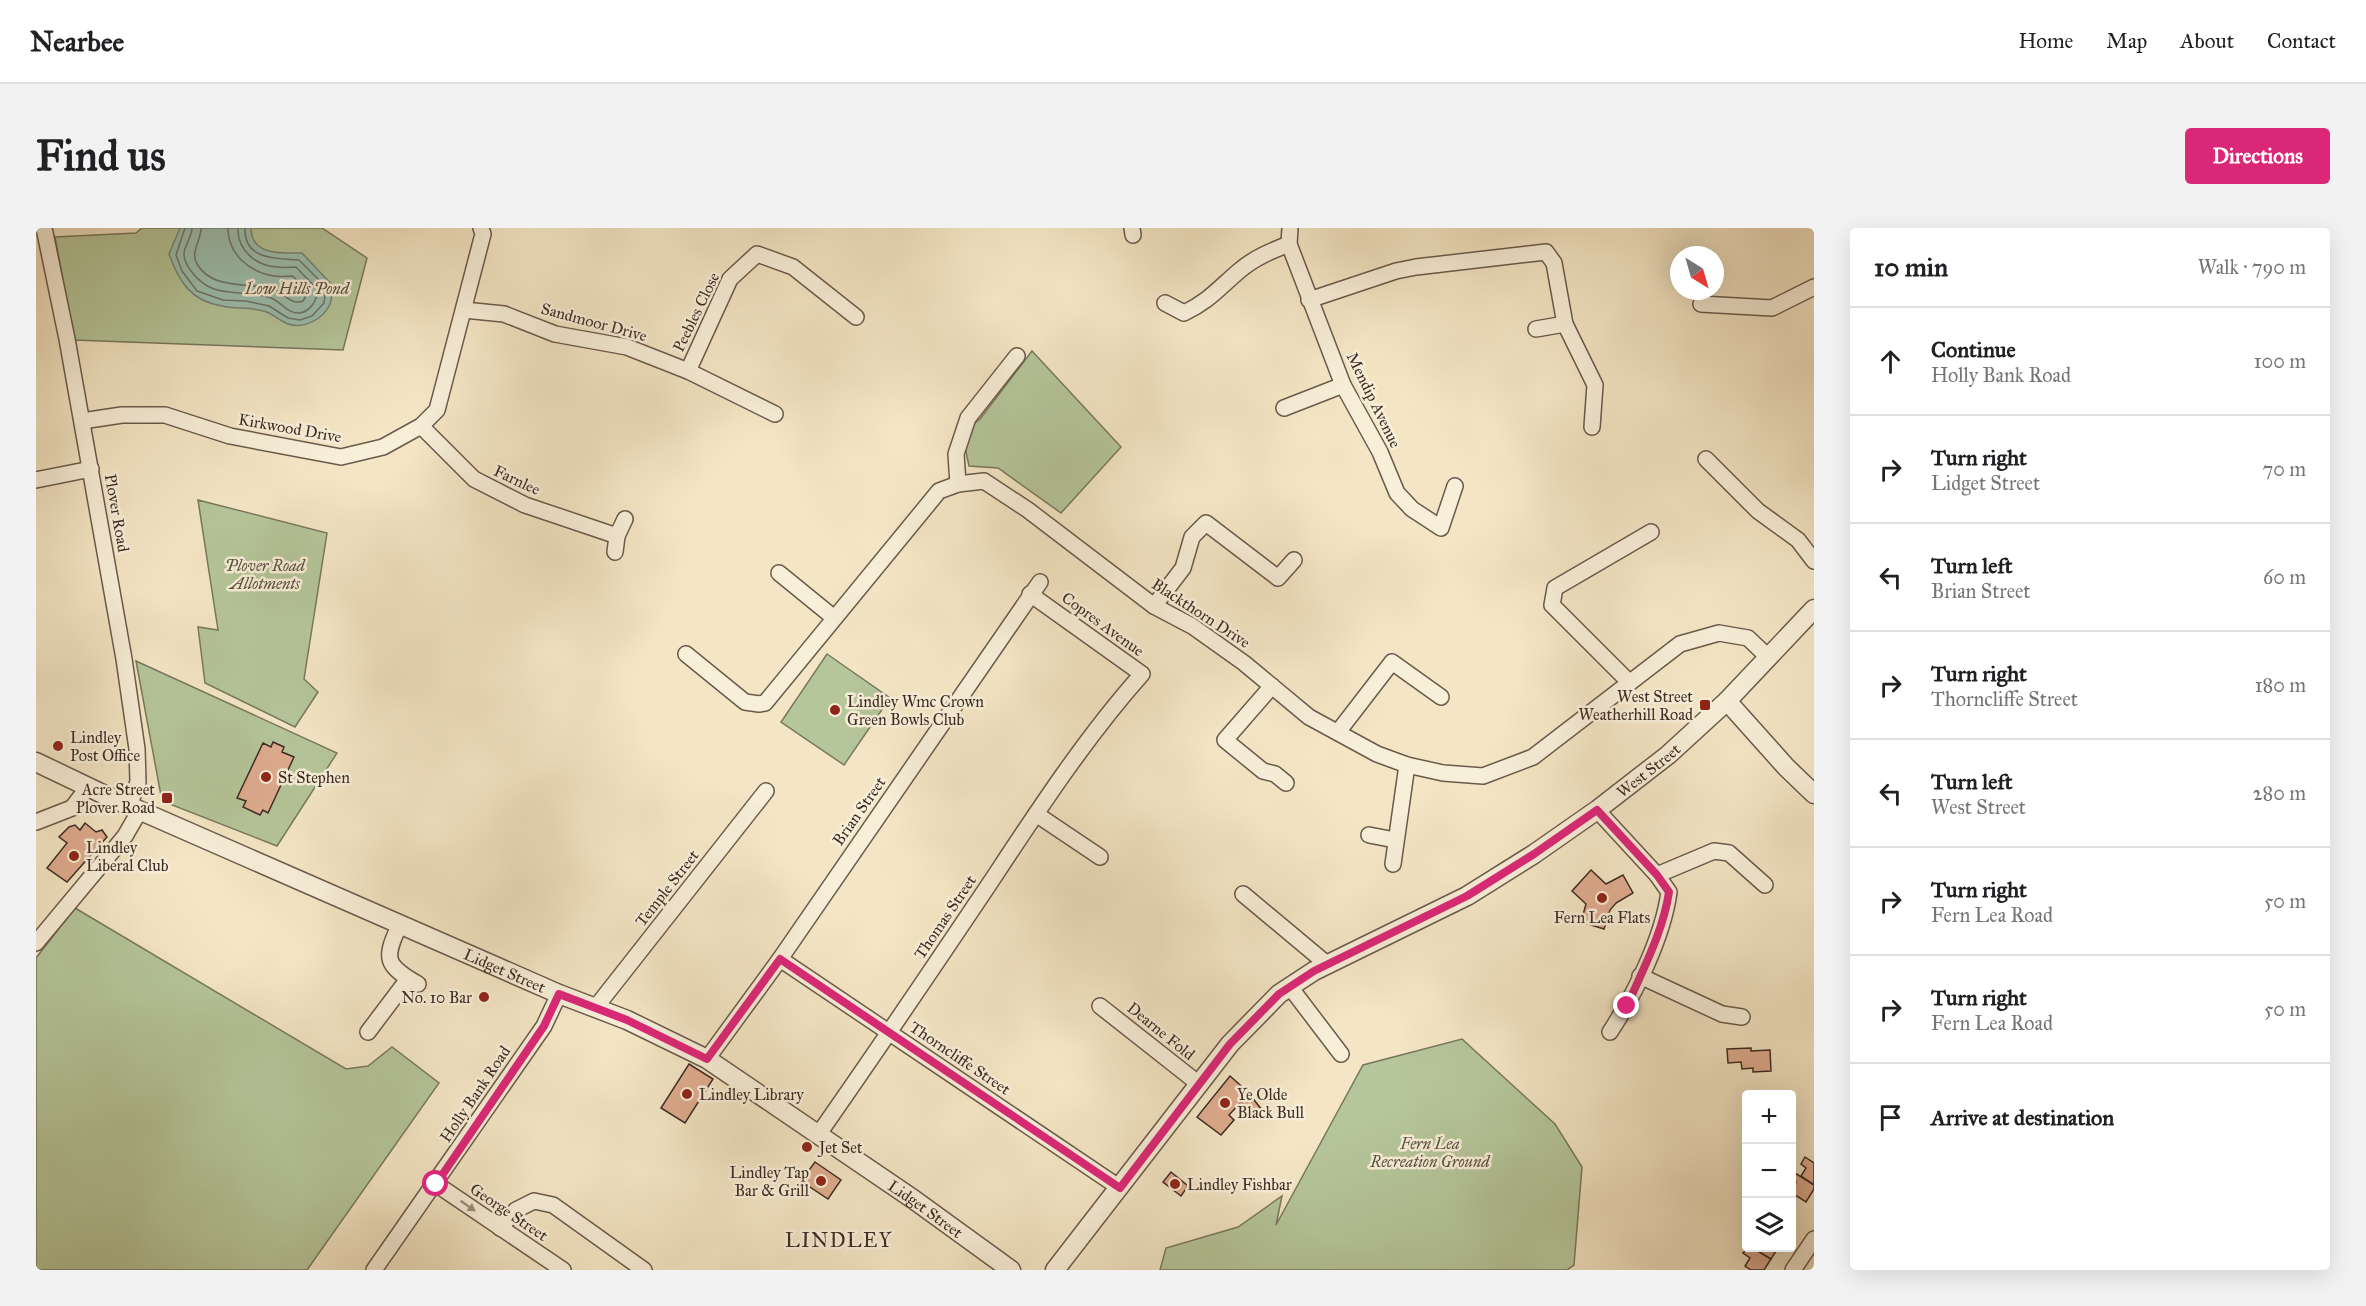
<!DOCTYPE html>
<meta charset="utf-8">
<style>
body{margin:0;font-family:"IM FELL Great Primer",serif;background:#f2f2f2;color:#202124}
.controls{position:absolute;right:18px;bottom:18px;display:grid;overflow:hidden;border-radius:6px;box-shadow:0 6px 24px #0002}
.controls button{width:54px;height:54px;display:grid;place-items:center;padding:0;border:0;border-bottom:2px solid #e0e0e0;background:#fff;color:#202124;font:30px sans-serif}
.compass{position:absolute;left:1634px;top:18px;width:54px;height:54px;border-radius:50%;background:#fff;box-shadow:0 6px 24px #0002;rotate:143deg}
.stop{position:absolute;width:18px;height:18px;margin:-14px;border:4px solid #db2777;border-radius:50%;background:#fff}
.stop.end{background:#db2777;border-color:#fff;box-shadow:0 2px 6px #0008}
.list{margin:0;padding:0;list-style:none}
h2{display:flex;justify-content:space-between;align-items:center;height:78px;margin:0;padding:0 24px;font-size:26px}
h2 small{font-size:20px;font-weight:400;color:#757577}
.list li{display:grid;grid-template-columns:39px 1fr auto;gap:18px;align-items:center;box-sizing:border-box;height:108px;padding:0 24px;border-top:2px solid #e0e0e0}
.list b{display:block;font-size:22px;white-space:nowrap}
.list p{margin:0;font-size:20px;white-space:nowrap;color:#757577}
.list em{font-size:20px;font-style:normal;color:#757577}
.icon{flex:none;width:33px;height:33px;fill:none;stroke:currentColor;stroke-width:2;stroke-linecap:round;stroke-linejoin:round}
.map{position:relative;flex:none;width:1778px;height:1042px;overflow:hidden;border-radius:6px}
header{display:flex;align-items:center;gap:36px;box-sizing:border-box;height:84px;padding:0 30px;background:#fff;border-bottom:2px solid #e0e0e0}
header strong{font-size:28px}
nav{display:flex;gap:33px;margin-inline-start:auto;font-size:21px}
.intro{display:flex;align-items:center;justify-content:space-between;box-sizing:border-box;height:144px;padding:0 36px}
h1{margin:0;font-size:42px}
.button{padding:15px 27px;border-radius:6px;background:#db2777;color:#fff;font-size:21px;font-weight:700}
main{display:flex;gap:36px;padding:0 36px}
aside{flex:1;background:#fff;border-radius:6px;box-shadow:0 6px 24px #0002}
.map>svg:first-child{display:block}
.green{fill:#b5c69a;stroke:#78785f;stroke-width:1.5}
.water{fill:#9cc0b1;stroke:#768479;stroke-width:1.5}
.lines{fill:none;stroke-linecap:round;stroke-linejoin:round}
.shore{stroke:#6c766a;stroke-width:1.5}
.building{fill:#dfac8f;stroke:#3c2b24;stroke-width:1.5}
.minor-casing{stroke:#6a5a4c;stroke-width:18}
.tertiary-casing{stroke:#6a5a4c;stroke-width:21}
.minor{stroke:#f8efd9;stroke-width:15}
.tertiary{stroke:#f8efd9;stroke-width:18}
.oneway{fill:#9a8d7e}
.route{stroke:#db2777;stroke-width:8}
.poi-dot{fill:#8f2418;stroke:#f8efd9;stroke-width:2}
.labels{text-anchor:middle;dominant-baseline:central;stroke-width:5;stroke-linejoin:round;paint-order:stroke}
.park-label{font-size:16px;font-style:italic;fill:#5a5242;stroke:#f8efd9}
.street-label{font-size:16px;fill:#3c2b24;stroke:#f8efd9}
.poi-label{font-size:16px;fill:#3c2b24;stroke:#f8efd9;text-anchor:start}
.quarter-label{font-size:20px;letter-spacing:1.5px;fill:#3c2b24;stroke:#f8efd9}
</style>
<header>
<strong>Nearbee</strong>
<nav><a>Home</a><a>Map</a><a>About</a><a>Contact</a></nav>
</header>
<div class="intro"><h1>Find us</h1><a class="button">Directions</a></div>
<main>
<div class="map">
<svg width="1778" height="1042" viewBox="0 0 1778 1042">
<rect width="100%" height="100%" fill="#f4e6c5"/>
<filter id="stains"><feTurbulence type="fractalNoise" baseFrequency=".00333" numOctaves="4"/><feColorMatrix values="0 0 0 0 .2 0 0 0 0 .09 0 0 0 0 .02 0 0 0 .5 -.17"/></filter>
<radialGradient id="worn" r=".72"><stop offset=".6" stop-color="#630" stop-opacity="0"/><stop offset="1" stop-color="#630" stop-opacity=".3"/></radialGradient>
<g class="green">
<polygon points="106,0 286,0 331,30 307,122 38,112 19,9 100,5"/>
<polygon points="996,123 1085,219 1025,285 962,240 933,238 929,219 933,200 944,191"/>
<polygon points="162,272 291,305 268,451 282,464 259,499 169,455 162,399 182,402"/>
<polygon points="791,426 854,470 808,537 745,494"/>
<polygon points="100,433 301,525 241,618 126,573"/>
<polygon points="39,680 310,841 332,838 356,819 403,855 271,1042 0,1042 0,730"/>
<polygon points="1426,811 1519,896 1546,939 1538,1037 1531,1042 1124,1042 1130,1020 1202,999 1246,968 1240,997 1327,837"/>
</g>
<path class="water" d="M144,0H215C215,28 246,25 266,25L297,58C296,63 296,71 294,76C287,92 267,101 252,96C243,93 237,85 227,83C213,79 200,81 186,78C155,73 143,54 133,26Z"/>
<g class="lines">
<g class="shore">
<path d="M149,0L140,27L146,43L161,63L187,72L210,73L233,78L252,90L264,92L276,88L288,75L290,59L263,32C241,30 208,33 209,0"/>
<path d="M156,0C156,9 148,18 148,26C148,32 152,39 155,43C178,74 203,59 235,70C245,74 252,86 264,85C275,83 282,71 281,61L260,39C254,39 247,40 241,39C220,38 201,22 202,0"/>
<path d="M165,0C165,13 154,24 161,36C177,63 212,53 238,62C248,65 256,78 267,73L272,65L257,48C251,48 244,49 238,48C213,44 192,26 192,0"/>
</g>
</g>
<g class="building">
<polygon points="237,514 248,519 246,524 258,529 232,585 227,582 224,587 207,579 210,573 201,570 227,515 235,519"/>
<polygon points="49,595 60,604 66,602 71,609 31,654 11,640 31,615 23,609 33,599 39,597 44,602"/>
<polygon points="1555,642 1570,656 1587,647 1597,665 1580,675 1574,682 1568,701 1545,694 1550,676 1536,663"/>
<polygon points="1715,820 1715,823 1734,822 1735,843 1717,844 1717,840 1706,841 1705,834 1692,835 1691,821"/>
<polygon points="653,836 677,851 649,895 625,880"/>
<polygon points="1194,848 1211,863 1226,882 1220,887 1205,874 1193,887 1198,892 1185,907 1161,889"/>
<polygon points="1769,929 1778,935 1778,957 1765,948 1770,940 1765,936"/>
<polygon points="779,934 805,952 792,971 765,953"/>
<polygon points="1135,944 1152,958 1145,968 1127,954"/>
<polygon points="1759,945 1778,957 1778,961 1770,974 1756,965 1760,954 1756,951"/>
<polygon points="1711,1020 1717,1020 1735,1031 1728,1042 1715,1042 1709,1038 1714,1030 1707,1025"/>
<polygon points="1717,1020 1742,1020 1735,1031"/>
</g>
<g class="lines">
<g class="minor-casing">
<g id="minor">
<polyline points="8,0 31,111 88,431 101,521 102,554 93,578"/>
<polyline points="1096,0 1097,7"/>
<polyline points="1254,0 1253,16 1307,157 1344,224 1361,265 1376,281 1405,300 1419,258"/>
<polyline points="1273,72 1360,43 1380,39 1510,24 1518,35 1529,96 1559,157 1556,199"/>
<path d="M1129,75L1148,85C1173,73 1183,60 1203,43C1218,30 1235,23 1253,16"/>
<polyline points="1665,76 1736,80 1778,59"/>
<polyline points="428,82 468,86 519,106 591,119 652,143 739,186"/>
<polyline points="1500,101 1529,96"/>
<polyline points="652,143 694,51 721,26 757,39 820,89"/>
<polyline points="1248,180 1307,157"/>
<polyline points="46,193 86,187 129,187 194,208 305,229 347,219 385,198 401,182 447,6 445,0"/>
<polyline points="385,198 438,251 489,277 581,308 579,324"/>
<polyline points="1670,231 1722,283 1762,312 1778,333"/>
<polyline points="0,252 55,241"/>
<polyline points="922,256 920,226 932,190 981,128"/>
<polyline points="581,308 589,291"/>
<polyline points="743,345 797,389"/>
<polyline points="1118,378 1147,340 1156,309 1170,295 1242,350 1258,332"/>
<polyline points="650,426 709,474 723,476 729,475 903,263 922,256 948,253 992,282 1118,378 1156,398 1208,435 1273,489 1341,526 1371,537 1407,545 1447,548 1497,529 1644,416 1683,405 1712,410 1733,430"/>
<polyline points="1593,454 1516,377 1519,360 1615,304"/>
<polyline points="1236,458 1189,512 1227,543 1239,546 1250,555"/>
<polyline points="1302,504 1356,434 1405,469"/>
<path d="M1561,582L1621,647L1633,664C1627,709 1599,766 1574,804"/>
<polyline points="1000,586 1064,629"/>
<polyline points="0,594 36,580 52,559"/>
<polyline points="1333,607 1359,612"/>
<polyline points="1357,636 1371,537"/>
<polyline points="1621,647 1678,623 1693,625 1729,657"/>
<polyline points="1207,666 1292,737"/>
<path d="M364,696C348,730 348,737 382,756"/>
<polyline points="0,715 89,608 104,582"/>
<polyline points="744,731 1084,960"/>
<polyline points="1604,748 1686,786 1706,789"/>
<polyline points="1254,759 1305,826"/>
<polyline points="1064,778 1163,856"/>
<polyline points="560,779 730,563"/>
<polyline points="332,804 372,751"/>
<polyline points="671,831 744,731 1004,354"/>
<path d="M782,907C840,824 897,740 954,655C1001,584 1049,510 1106,446L994,366"/>
<polyline points="400,956 527,1042"/>
<polyline points="464,1000 480,982 498,973 517,977 608,1042"/>
<polyline points="338,1042 508,798 523,766"/>
<polyline points="1757,1042 1778,1011"/>
</g>
</g>
<g class="tertiary-casing">
<g id="tertiary">
<polyline points="1691,473 1750,539 1778,566"/>
<path id="s1" d="M0,534L73,569L523,766L591,792L671,831L877,971L975,1042"/>
<path id="s2" d="M1019,1042L1194,816L1243,766L1278,743L1431,668L1498,626L1561,582L1632,527L1691,473L1778,381"/>
</g>
</g>
<use href="#minor" class="minor"/>
<use href="#tertiary" class="tertiary"/>
</g>
<defs><path id="oneway-solid" d="M-6-.8H1V-3.2L6.5 0L1 3.2V.8H-6Z" transform="scale(1.5)"/></defs>
<use class="oneway" href="#oneway-solid" transform="translate(432 978) rotate(35)"/>
<g class="lines">
<path class="route" d="M400,956L508,798L523,766L591,792L671,831L744,731L1084,960L1194,816L1243,766L1278,743L1431,668L1498,626L1561,582L1621,647L1633,664C1627,704 1607,741 1591,778"/>
</g>
<g class="poi-dot">
<rect x="1663" y="471" width="12" height="12" rx="3"/>
<circle cx="799" cy="482" r="6"/>
<circle cx="22" cy="518" r="6"/>
<circle cx="230" cy="549" r="6"/>
<rect x="125" y="564" width="12" height="12" rx="3"/>
<circle cx="38" cy="628" r="6"/>
<circle cx="1566" cy="670" r="6"/>
<circle cx="448" cy="769" r="6"/>
<circle cx="651" cy="866" r="6"/>
<circle cx="1189" cy="875" r="6"/>
<circle cx="771" cy="919" r="6"/>
<circle cx="785" cy="953" r="6"/>
<circle cx="1139" cy="956" r="6"/>
</g>
<g class="labels">
<g class="park-label">
<text x="261" y="60">Low Hills Pond</text>
<text x="229" y="337">Plover Road<tspan x="229" dy="18">Allotments</tspan></text>
<text x="1394" y="915">Fern Lea<tspan x="1394" dy="18">Recreation Ground</tspan></text>
</g>
<g class="street-label">
<text transform="translate(660 84) rotate(-64)">Peebles Close</text>
<text transform="translate(558 94) rotate(15)">Sandmoor Drive</text>
<text transform="translate(1338 172) rotate(64)">Mendip Avenue</text>
<text transform="translate(254 200) rotate(10)">Kirkwood Drive</text>
<text transform="translate(481 252) rotate(25)">Farnlee</text>
<text transform="translate(81 285) rotate(80)">Plover Road</text>
<text transform="translate(1165 385) rotate(33)">Blackthorn Drive</text>
<text transform="translate(1067 396) rotate(36)">Copres Avenue</text>
<text stroke="none"><textPath href="#s2" startOffset="789">West Street</textPath></text>
<text transform="translate(823 583) rotate(-55)">Brian Street</text>
<text transform="translate(631 660) rotate(-52)">Temple Street</text>
<text transform="translate(909 689) rotate(-56)">Thomas Street</text>
<text stroke="none"><textPath href="#s1" startOffset="513">Lidget Street</textPath></text>
<text transform="translate(1125 803) rotate(39)">Dearne Fold</text>
<text transform="translate(924 830) rotate(34)">Thorncliffe Street</text>
<text transform="translate(439 866) rotate(-56)">Holly Bank Road</text>
<text stroke="none"><textPath href="#s1" startOffset="999">Lidget Street</textPath></text>
<text transform="translate(473 984) rotate(34)">George Street</text>
</g>
<g class="poi-label">
<text x="1657" y="468" text-anchor="end">West Street<tspan x="1657" dy="18">Weatherhill Road</tspan></text>
<text x="811" y="473">Lindley Wmc Crown<tspan x="811" dy="18">Green Bowls Club</tspan></text>
<text x="34" y="509">Lindley<tspan x="34" dy="18">Post Office</tspan></text>
<text x="242" y="549">St Stephen</text>
<text x="119" y="561" text-anchor="end">Acre Street<tspan x="119" dy="18">Plover Road</tspan></text>
<text x="50" y="619">Lindley<tspan x="50" dy="18">Liberal Club</tspan></text>
<text x="1566" y="689" text-anchor="middle">Fern Lea Flats</text>
<text x="436" y="769" text-anchor="end">No. 10 Bar</text>
<text x="663" y="866">Lindley Library</text>
<text x="1201" y="866">Ye Olde<tspan x="1201" dy="18">Black Bull</tspan></text>
<text x="783" y="919">Jet Set</text>
<text x="773" y="944" text-anchor="end">Lindley Tap<tspan x="773" dy="18">Bar &amp; Grill</tspan></text>
<text x="1151" y="956">Lindley Fishbar</text>
</g>
<g class="quarter-label">
<text x="803" y="1012">LINDLEY</text>
</g>
</g>
<rect width="100%" height="100%" filter="url(#stains)"/>
<rect width="100%" height="100%" fill="url(#worn)"/>
</svg>
<div class="controls">
<button>+</button>
<button>−</button>
<button><svg class="icon" aria-label="layers" viewBox="0 0 24 24"><path d="M12 4l9 5-9 5-9-5zM3 14l9 5 9-5"/></svg></button>
</div>
<svg class="compass" viewBox="-18 -18 36 36"><path d="M0-13l5 13h-10z" fill="#e53935"/><path d="M0 13l5-13h-10z" fill="#757577"/></svg>
<div class="stop" style="left:400px;top:956px"></div>
<div class="stop end" style="left:1591px;top:778px"></div>
</div>
<aside>
<h2>10 min<small>Walk · 790 m</small></h2>
<ul class="list">
<li><svg class="icon" aria-label="ahead" viewBox="0 0 24 24"><path d="M12 20V5M6 11l6-6 6 6"/></svg><div><b>Continue</b><p>Holly Bank Road</p></div><em>100 m</em></li>
<li><svg class="icon" aria-label="right" viewBox="0 0 24 24"><path d="M7 20v-9h11M14 6l5 5-5 5"/></svg><div><b>Turn right</b><p>Lidget Street</p></div><em>70 m</em></li>
<li><svg class="icon" aria-label="left" viewBox="0 0 24 24"><path d="M17 20v-9H6M10 6l-5 5 5 5"/></svg><div><b>Turn left</b><p>Brian Street</p></div><em>60 m</em></li>
<li><svg class="icon" aria-label="right" viewBox="0 0 24 24"><path d="M7 20v-9h11M14 6l5 5-5 5"/></svg><div><b>Turn right</b><p>Thorncliffe Street</p></div><em>180 m</em></li>
<li><svg class="icon" aria-label="left" viewBox="0 0 24 24"><path d="M17 20v-9H6M10 6l-5 5 5 5"/></svg><div><b>Turn left</b><p>West Street</p></div><em>280 m</em></li>
<li><svg class="icon" aria-label="right" viewBox="0 0 24 24"><path d="M7 20v-9h11M14 6l5 5-5 5"/></svg><div><b>Turn right</b><p>Fern Lea Road</p></div><em>50 m</em></li>
<li><svg class="icon" aria-label="right" viewBox="0 0 24 24"><path d="M7 20v-9h11M14 6l5 5-5 5"/></svg><div><b>Turn right</b><p>Fern Lea Road</p></div><em>50 m</em></li>
<li><svg class="icon" aria-label="arrive" viewBox="0 0 24 24"><path d="M6 21V4h12l-3 4 3 4H6"/></svg><div><b>Arrive at destination</b></div></li>
</ul>
</aside>
</main>
